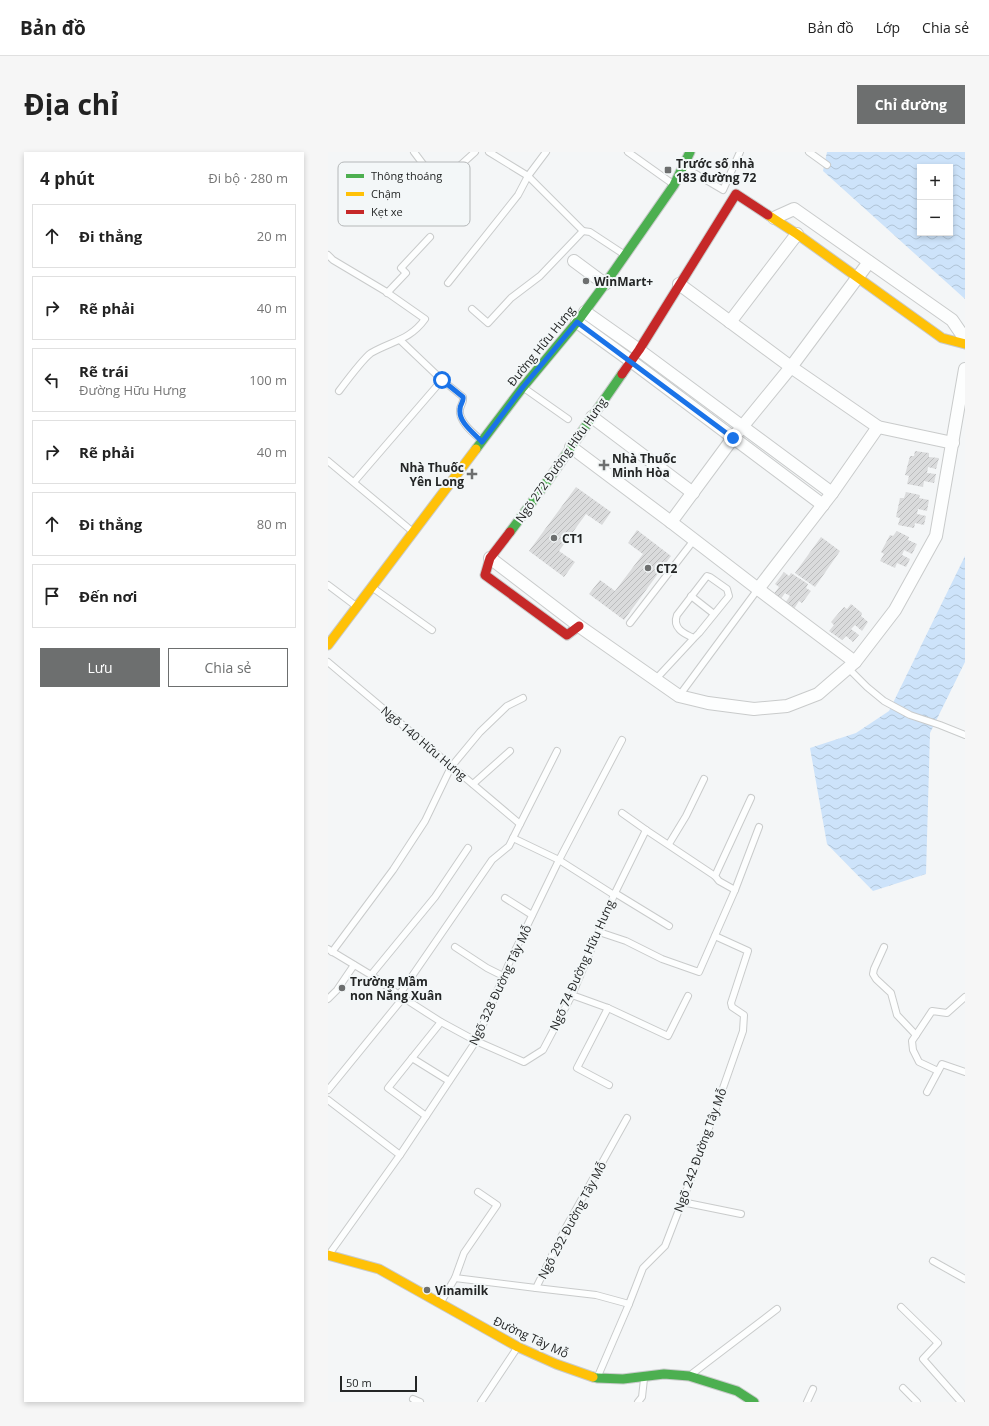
<!DOCTYPE html>
<html lang="vi">
<meta charset="utf-8">
<style>
body{margin:0;font-family:"Open Sans",sans-serif;background:#f6f6f6;color:#222}
.controls{position:absolute;right:12px;top:12px;display:grid;overflow:hidden;border-radius:0px;box-shadow:0 2px 6px #0003}
.controls button{width:36px;height:36px;display:grid;place-items:center;padding:0;border:0;border-bottom:1px solid #e0e0e0;background:#fff;color:#222;font:20px sans-serif}
.scale{position:absolute;left:12px;bottom:10px;width:77px;box-sizing:border-box;padding-left:4px;border:2px solid #242626;border-top:0;font-size:11px;line-height:14px;white-space:nowrap;color:#242626;-webkit-text-stroke:3px #f3f7f8;paint-order:stroke}
.stop{position:absolute;width:12px;height:12px;margin:-9px;border:3px solid #1a73e8;border-radius:50%;background:#fff}
.stop.end{background:#1a73e8;border-color:#fff;box-shadow:0 1px 4px #0008}
.list{margin:0;padding:0;list-style:none}
h2{display:flex;justify-content:space-between;align-items:center;height:52px;margin:0;padding:0 16px;font-size:17px}
h2 small{font-size:13px;font-weight:400;color:#767676}
.list li{display:grid;grid-template-columns:26px 1fr auto;gap:12px;align-items:center;box-sizing:border-box;height:64px;margin:0 8px 8px;padding:0 8px;border:1px solid #e0e0e0;border-radius:0px}
.list b{display:block;font-size:15px;white-space:nowrap}
.list p{margin:0;font-size:13px;white-space:nowrap;color:#767676}
.list em{font-size:13px;font-style:normal;color:#767676}
.actions{display:flex;gap:8px;padding:12px 16px}
.actions a{flex:1;padding:9px 0;border:1px solid #6d6f6f;border-radius:0px;text-align:center;font-size:14px;color:#6d6f6f}
.actions .main{background:#6d6f6f;color:#fff}
.icon{flex:none;width:22px;height:22px;fill:none;stroke:currentColor;stroke-width:2;stroke-linecap:round;stroke-linejoin:round}
.map{position:relative;flex:none;width:637px;height:1250px;overflow:hidden;border-radius:0px}
header{display:flex;align-items:center;gap:24px;box-sizing:border-box;height:56px;padding:0 20px;background:#fff;border-bottom:1px solid #e0e0e0}
header strong{font-size:19px}
nav{display:flex;gap:22px;margin-inline-start:auto;font-size:14px}
.intro{display:flex;align-items:center;justify-content:space-between;box-sizing:border-box;height:96px;padding:0 24px}
h1{margin:0;font-size:28px}
.button{padding:10px 18px;border-radius:0px;background:#6d6f6f;color:#fff;font-size:14px;font-weight:700}
main{display:flex;gap:24px;padding:0 24px}
aside{flex:1;background:#fff;border-radius:0px;box-shadow:0 2px 6px #0003}
.map>svg:first-child{display:block}
.water{fill:url(#water-waves);fill-rule:evenodd}
.building{fill:url(#building-hatch)}
.lines{fill:none;stroke-linecap:round;stroke-linejoin:round}
.lane-casing{stroke:#c9cbcb;stroke-width:8}
.street-casing{stroke:#c9cbcb;stroke-width:14}
.fast-casing{stroke:#c9cbcb;stroke-width:11}
.slow-casing{stroke:#c9cbcb;stroke-width:11}
.jam-casing{stroke:#c9cbcb;stroke-width:11}
.lane{stroke:#fdfefe;stroke-width:6}
.street{stroke:#fdfefe;stroke-width:12}
.fast{stroke:#4caf50;stroke-width:9}
.slow{stroke:#ffc107;stroke-width:9}
.jam{stroke:#c62828;stroke-width:9}
.route{stroke:#1a73e8;stroke-width:5}
.poi-dot{fill:#6d6f6f;stroke:#f3f7f8;stroke-width:1.5}
.labels{text-anchor:middle;dominant-baseline:central;stroke-width:4;stroke-linejoin:round;paint-order:stroke}
.poi-label{font-size:12px;font-weight:bold;fill:#242626;stroke:#f3f7f8;text-anchor:start}
.street-label{font-size:12px;fill:#242626;stroke:#f3f7f8}
.key{fill:#f3f7f8;stroke:#b5b8b9;stroke-width:1}
.key-label{font-size:11px;fill:#242626}
</style>
<header>
<strong>Bản đồ</strong>
<nav><a>Bản đồ</a><a>Lớp</a><a>Chia sẻ</a></nav>
</header>
<div class="intro"><h1>Địa chỉ</h1><a class="button">Chỉ đường</a></div>
<main>
<aside>
<h2>4 phút<small>Đi bộ · 280 m</small></h2>
<ul class="list">
<li><svg class="icon" aria-label="ahead" viewBox="0 0 24 24"><path d="M12 20V5M6 11l6-6 6 6"/></svg><div><b>Đi thẳng</b></div><em>20 m</em></li>
<li><svg class="icon" aria-label="right" viewBox="0 0 24 24"><path d="M7 20v-9h11M14 6l5 5-5 5"/></svg><div><b>Rẽ phải</b></div><em>40 m</em></li>
<li><svg class="icon" aria-label="left" viewBox="0 0 24 24"><path d="M17 20v-9H6M10 6l-5 5 5 5"/></svg><div><b>Rẽ trái</b><p>Đường Hữu Hưng</p></div><em>100 m</em></li>
<li><svg class="icon" aria-label="right" viewBox="0 0 24 24"><path d="M7 20v-9h11M14 6l5 5-5 5"/></svg><div><b>Rẽ phải</b></div><em>40 m</em></li>
<li><svg class="icon" aria-label="ahead" viewBox="0 0 24 24"><path d="M12 20V5M6 11l6-6 6 6"/></svg><div><b>Đi thẳng</b></div><em>80 m</em></li>
<li><svg class="icon" aria-label="arrive" viewBox="0 0 24 24"><path d="M6 21V4h12l-3 4 3 4H6"/></svg><div><b>Đến nơi</b></div></li>
</ul>
<div class="actions"><a class="main">Lưu</a><a>Chia sẻ</a></div>
</aside>
<div class="map">
<svg width="637" height="1250" viewBox="0 0 637 1250">
<defs>
<pattern id="water-waves" width="16" height="10" patternUnits="userSpaceOnUse"><rect width="16" height="10" fill="#cde3fa"/><path d="M0 5q4-4 8 0t8 0" fill="none" stroke="#b0c3d6"/></pattern>
<pattern id="building-hatch" width="6" height="6" patternUnits="userSpaceOnUse"><rect width="6" height="6" fill="#dadbdc"/><path d="M-1 1l2-2M0 6l6-6M5 7l2-2" fill="none" stroke="#bbbcbd"/></pattern>
</defs>
<rect width="100%" height="100%" fill="#f4f6f7"/>
<g class="water">
<path d="M499,0H637V147L495,19ZM592,15H622V81H592Z"/>
<polygon points="637,404 637,510 602,581 598,722 545,739 499,692 482,596 528,581 561,559"/>
</g>
<g class="building">
<polygon points="587,299 601,301 601,305 611,306 608,317 600,315 599,321 608,322 606,331 596,329 595,335 579,332 581,324 577,323 582,304 586,304"/>
<polygon points="248,335 283,360 274,373 258,362 231,399 247,410 236,425 201,399"/>
<polygon points="578,340 592,343 591,346 601,348 599,359 590,357 589,362 598,364 596,373 587,371 586,376 570,373 572,366 568,365 572,346 576,346"/>
<polygon points="309,378 343,404 296,468 261,442 272,428 287,439 315,402 300,391"/>
<polygon points="569,379 581,385 580,388 589,392 584,402 576,398 574,403 582,407 578,415 569,411 567,416 552,409 556,402 553,400 562,383 565,384"/>
<polygon points="493,385 512,399 487,435 467,421"/>
<polygon points="456,420 461,424 463,421 480,432 478,436 483,439 474,451 471,449 466,457 457,451 462,444 457,441 452,448 445,443 451,435 447,432"/>
<polygon points="523,452 534,461 533,464 540,470 534,479 527,473 523,477 531,483 525,490 518,484 514,488 501,479 506,473 503,470 516,455 519,457"/>
</g>
<g class="lines">
<g class="lane-casing">
<g id="lane">
<polyline points="86,0 107,28 126,19 147,0"/>
<polyline points="161,0 200,24 255,79 262,80 297,103"/>
<polyline points="300,0 345,32"/>
<polyline points="481,0 499,13"/>
<polyline points="356,15 395,38 412,0"/>
<path d="M0,103L5,108L57,139L97,167C82,188 64,189 43,201C36,206 17,231 11,239"/>
<polyline points="120,131 190,43 200,24 218,0"/>
<polyline points="59,141 78,121 73,116 102,85"/>
<polyline points="144,157 160,171 183,146 212,124 255,79"/>
<path d="M72,188L114,228L135,245C136,250 133,252 132,257C130,269 145,281 153,288"/>
<polyline points="196,236 240,267"/>
<polyline points="0,309 85,380"/>
<polyline points="26,330 114,228"/>
<polyline points="0,433 28,454"/>
<polyline points="45,436 104,478"/>
<polyline points="363,444 386,462"/>
<polyline points="302,471 366,388"/>
<polyline points="0,510 192,672"/>
<polyline points="520,516 539,535 556,549 582,563 612,573 637,583"/>
<path d="M327,528L366,486L371,481L401,444L399,437L382,425L379,424L349,463C344,476 356,482 366,486"/>
<polyline points="351,544 430,437"/>
<polyline points="145,632 182,599"/>
<polyline points="294,661 318,678"/>
<polyline points="185,686 231,708 286,743"/>
<polyline points="341,692 358,664 376,627"/>
<polyline points="387,724 423,646"/>
<polyline points="287,741 341,774"/>
<polyline points="177,746 204,763"/>
<polyline points="271,780 298,789 334,807 371,820 407,738 431,675"/>
<polyline points="127,795 159,816 175,824"/>
<polyline points="556,795 546,817 545,822 548,827 563,841 569,863 588,883"/>
<polyline points="0,797 43,823 71,843 113,870 148,889 196,910 215,898 244,843 286,743 318,678 387,724 391,729 407,738"/>
<polyline points="4,800 65,718 97,669 123,615 152,580 179,554 195,546"/>
<polyline points="43,823 107,745 140,696"/>
<polyline points="71,843 164,708 181,694 229,599"/>
<polyline points="244,843 280,856 340,884 360,844"/>
<polyline points="0,847 9,838 26,813"/>
<polyline points="280,856 249,916 281,933"/>
<polyline points="84,906 121,929"/>
<polyline points="610,919 591,910 585,898 584,889 604,859 619,861 637,845"/>
<polyline points="0,938 75,846"/>
<polyline points="599,940 614,912 637,920"/>
<polyline points="0,948 72,1003"/>
<polyline points="98,964 60,936 113,870"/>
<polyline points="354,1050 413,1062"/>
<polyline points="2,1101 72,1003 148,889 182,809 231,708 294,588"/>
<polyline points="605,1109 637,1127"/>
<polyline points="127,1126 136,1101 169,1053 150,1040"/>
<polyline points="208,1136 268,1143 301,1152"/>
<polyline points="113,1150 127,1126 208,1136 237,1077 299,966"/>
<polyline points="573,1155 610,1191 595,1207 633,1250"/>
<polyline points="365,1221 449,1157"/>
<polyline points="270,1224 301,1152 315,1116 337,1094 367,1016 415,879 416,863 404,855 403,851 420,799 387,784"/>
<polyline points="575,1236 589,1250"/>
<polyline points="85,1247 92,1250"/>
<polyline points="153,1250 189,1196"/>
<polyline points="310,1250 314,1245 316,1227"/>
<polyline points="479,1250 485,1237"/>
</g>
</g>
<g class="street-casing">
<g id="street">
<polyline points="446,66 466,57 624,168 637,187"/>
<polyline points="246,109 277,132"/>
<polyline points="351,132 463,215 550,275 625,291"/>
<polyline points="257,160 311,198 504,341"/>
<polyline points="249,170 303,209 495,353"/>
<polyline points="402,170 469,82"/>
<polyline points="264,265 365,341"/>
<polyline points="243,295 343,370 430,437"/>
<polyline points="343,370 405,286 463,215 541,110"/>
<polyline points="162,406 251,474 351,544 380,551 426,557 459,554 490,542 527,510 567,458 608,384 637,217"/>
<polyline points="527,510 430,437 504,341 550,275"/>
</g>
</g>
<g class="fast-casing">
<g id="fast">
<polyline points="148,297 195,235 249,170 277,132 346,33 362,0"/>
<polyline points="182,380 221,327 294,222"/>
<polyline points="265,1225 269,1226 295,1227 336,1222 361,1224 409,1239 426,1250"/>
</g>
</g>
<g class="slow-casing">
<g id="slow">
<polyline points="440,63 469,82 614,186 637,192"/>
<polyline points="0,493 148,297"/>
<polyline points="0,1103 51,1117 190,1195 228,1212 265,1225"/>
</g>
</g>
<g class="jam-casing">
<g id="jam">
<polyline points="294,222 311,198 408,42 440,63"/>
<polyline points="182,380 162,406 157,423 239,483 251,474"/>
</g>
</g>
<use href="#lane" class="lane"/>
<use href="#street" class="street"/>
<use href="#fast" class="fast"/>
<use href="#slow" class="slow"/>
<use href="#jam" class="jam"/>
</g>
<g class="lines">
<path class="route" d="M114,228L135,245C136,250 132,252 132,257C130,270 146,281 154,290L195,235L249,170L405,286"/>
</g>
<g class="poi-dot">
<rect x="336" y="14" width="8" height="8" rx="2"/>
<circle cx="258" cy="129" r="4"/>
<path d="M274 307h4v4h4v4h-4v4h-4v-4h-4v-4h4z"/>
<path d="M142 316h4v4h4v4h-4v4h-4v-4h-4v-4h4z"/>
<circle cx="226" cy="386" r="4"/>
<circle cx="320" cy="416" r="4"/>
<circle cx="14" cy="836" r="4"/>
<circle cx="99" cy="1138" r="4"/>
</g>
<g class="labels">
<g class="poi-label">
<text x="348" y="11">Trước số nhà<tspan x="348" dy="14">183 đường 72</tspan></text>
<text x="266" y="129">WinMart+</text>
<text x="284" y="306">Nhà Thuốc<tspan x="284" dy="14">Minh Hòa</tspan></text>
<text x="136" y="315" text-anchor="end">Nhà Thuốc<tspan x="136" dy="14">Yên Long</tspan></text>
<text x="234" y="386">CT1</text>
<text x="328" y="416">CT2</text>
<text x="22" y="829">Trường Mầm<tspan x="22" dy="14">non Nắng Xuân</tspan></text>
<text x="107" y="1138">Vinamilk</text>
</g>
<g class="street-label">
<text transform="translate(213 194) rotate(-51)">Đường Hữu Hưng</text>
<text transform="translate(233 308) rotate(-55)">Ngõ 272 Đường Hữu Hưng</text>
<text transform="translate(96 591) rotate(40)">Ngõ 140 Hữu Hưng</text>
<text transform="translate(254 813) rotate(-66)">Ngõ 74 Đường Hữu Hưng</text>
<text transform="translate(172 833) rotate(-65)">Ngõ 328 Đường Tây Mỗ</text>
<text transform="translate(372 998) rotate(-70)">Ngõ 242 Đường Tây Mỗ</text>
<text transform="translate(244 1068) rotate(-62)">Ngõ 292 Đường Tây Mỗ</text>
<text transform="translate(203 1185) rotate(25)">Đường Tây Mỗ</text>
</g>
</g>
<rect x="10" y="10" width="132" height="64" rx="6" class="key"/>
<rect x="18" y="22" width="18" height="4" fill="#4caf50"/>
<rect x="18" y="40" width="18" height="4" fill="#ffc107"/>
<rect x="18" y="58" width="18" height="4" fill="#c62828"/>
<g class="key-label">
<text x="43" y="28">Thông thoáng</text>
<text x="43" y="46">Chậm</text>
<text x="43" y="64">Kẹt xe</text>
</g>
</svg>
<div class="controls">
<button>+</button>
<button>−</button>
</div>
<div class="scale">50 m</div>
<div class="stop" style="left:114px;top:228px"></div>
<div class="stop end" style="left:405px;top:286px"></div>
</div>
</main>
